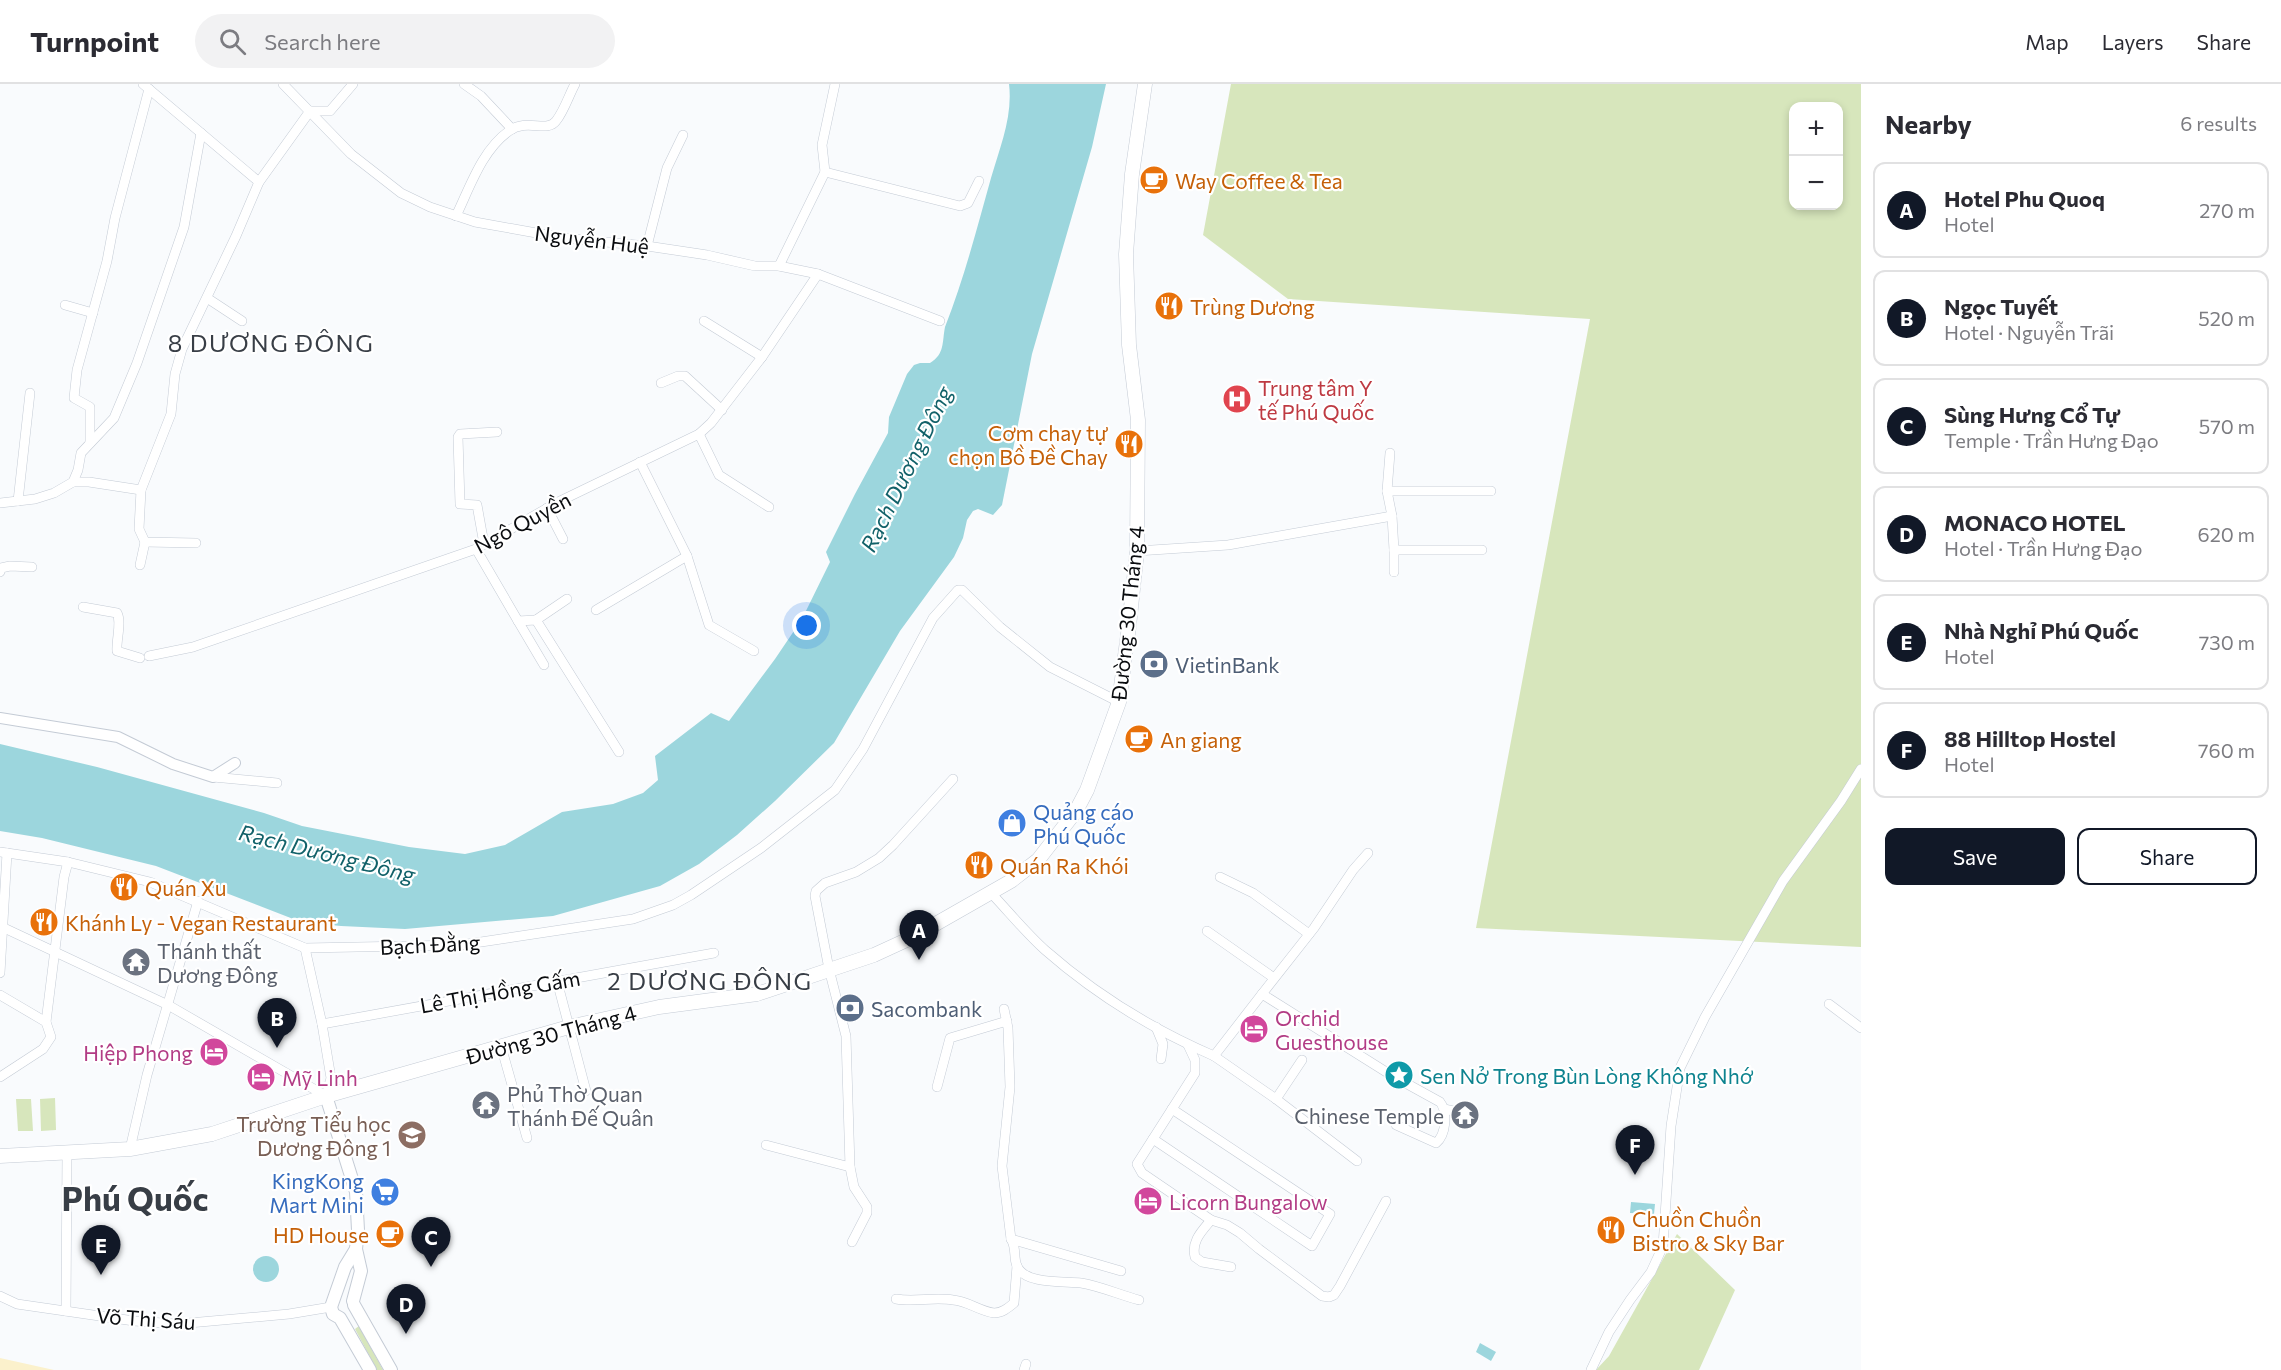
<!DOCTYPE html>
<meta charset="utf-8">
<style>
body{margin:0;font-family:Commissioner,sans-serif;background:#f2f2f3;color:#2b2b33}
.controls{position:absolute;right:18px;top:18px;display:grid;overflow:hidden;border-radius:12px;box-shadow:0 3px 9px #0003}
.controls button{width:54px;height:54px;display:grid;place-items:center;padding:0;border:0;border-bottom:2px solid #e1e1e2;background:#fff;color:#2b2b33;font:30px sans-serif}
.you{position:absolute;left:807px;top:542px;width:21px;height:21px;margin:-15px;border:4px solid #fff;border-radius:50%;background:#1a73e8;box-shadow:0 0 0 9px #1a73e833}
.badge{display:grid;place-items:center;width:39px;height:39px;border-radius:50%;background:#111827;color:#fff;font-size:20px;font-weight:700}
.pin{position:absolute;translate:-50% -50px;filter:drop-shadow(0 2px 3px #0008)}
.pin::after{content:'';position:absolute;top:32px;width:21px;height:18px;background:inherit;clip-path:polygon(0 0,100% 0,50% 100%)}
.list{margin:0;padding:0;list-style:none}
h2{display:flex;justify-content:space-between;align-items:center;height:78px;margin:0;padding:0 24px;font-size:26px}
h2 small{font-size:20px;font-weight:400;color:#7c7c81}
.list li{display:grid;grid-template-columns:39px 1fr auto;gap:18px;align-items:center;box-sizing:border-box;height:96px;margin:0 12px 12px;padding:0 12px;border:2px solid #e1e1e2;border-radius:12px}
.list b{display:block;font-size:22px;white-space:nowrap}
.list p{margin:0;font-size:20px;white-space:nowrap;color:#7c7c81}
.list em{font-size:20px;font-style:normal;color:#7c7c81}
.actions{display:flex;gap:12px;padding:18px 24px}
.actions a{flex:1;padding:14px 0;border:2px solid #111827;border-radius:12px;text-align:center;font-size:21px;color:#111827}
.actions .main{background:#111827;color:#fff}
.icon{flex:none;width:33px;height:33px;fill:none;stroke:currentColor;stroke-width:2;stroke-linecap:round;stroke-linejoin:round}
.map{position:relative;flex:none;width:1861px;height:1286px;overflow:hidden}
header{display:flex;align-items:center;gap:36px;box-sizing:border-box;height:84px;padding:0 30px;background:#fff;border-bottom:2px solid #e1e1e2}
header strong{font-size:28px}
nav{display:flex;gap:33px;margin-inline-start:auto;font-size:21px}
.search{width:420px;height:54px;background:#f2f2f3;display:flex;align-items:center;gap:15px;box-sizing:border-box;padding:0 21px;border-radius:33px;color:#7c7c81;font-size:22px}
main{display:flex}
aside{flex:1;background:#fff}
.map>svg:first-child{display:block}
.green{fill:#d7e6bc;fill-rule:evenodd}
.sand{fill:#fbf1cc}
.water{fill:#9cd6dd}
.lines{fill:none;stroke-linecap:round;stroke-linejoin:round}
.minor-casing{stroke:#c4cbd5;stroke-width:10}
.tertiary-casing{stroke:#c4cbd5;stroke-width:12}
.secondary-casing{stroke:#c4cbd5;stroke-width:14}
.primary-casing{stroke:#c4cbd5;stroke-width:15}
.minor{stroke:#fff;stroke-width:9}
.tertiary{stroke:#fff;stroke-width:10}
.secondary{stroke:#fff;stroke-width:12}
.primary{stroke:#fff;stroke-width:14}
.labels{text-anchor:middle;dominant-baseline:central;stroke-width:4.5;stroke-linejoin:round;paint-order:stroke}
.food-label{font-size:21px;fill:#c56008;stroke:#fff;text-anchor:start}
.street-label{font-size:21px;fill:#0a0c0f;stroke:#fff}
.health-label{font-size:21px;fill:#be3a42;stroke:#fff;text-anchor:start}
.service-label{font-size:21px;fill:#4e5e75;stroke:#fff;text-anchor:start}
.shop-label{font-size:21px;fill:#366cbe;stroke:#fff;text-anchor:start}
.worship-label{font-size:21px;fill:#5b616d;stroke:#fff;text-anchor:start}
.hotel-label{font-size:21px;fill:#b23c85;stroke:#fff;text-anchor:start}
.culture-label{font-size:21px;fill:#0d838f;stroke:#fff;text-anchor:start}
.education-label{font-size:21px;fill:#785e54;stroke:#fff;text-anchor:end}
.water-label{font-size:22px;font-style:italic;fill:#116169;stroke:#fff}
.quarter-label{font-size:24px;letter-spacing:1.5px;fill:#383e46;stroke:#fff}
.town-label{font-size:33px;font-weight:bold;fill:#383e46;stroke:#fff}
</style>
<header>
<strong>Turnpoint</strong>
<div class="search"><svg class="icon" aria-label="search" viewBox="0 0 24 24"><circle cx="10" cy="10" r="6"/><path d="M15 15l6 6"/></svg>Search here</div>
<nav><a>Map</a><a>Layers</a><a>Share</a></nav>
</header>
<main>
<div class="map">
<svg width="1861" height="1286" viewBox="0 0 1861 1286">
<rect width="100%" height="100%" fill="#f9fbfd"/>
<g class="green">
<path d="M1231,0H1861V863L1476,844L1590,235L1288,215L1203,151ZM1794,22H1838V122H1794Z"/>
<polygon points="55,1014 56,1046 41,1047 40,1015"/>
<polygon points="16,1015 31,1015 33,1047 18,1047"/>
<polygon points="1677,1150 1735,1206 1699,1286 1596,1286 1609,1272"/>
<polygon points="359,1242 383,1286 377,1286 355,1245"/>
</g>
<polygon class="sand" points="0,1274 54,1286 0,1286"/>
<g class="water">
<path d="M1009,0H1106L1092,63L1032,270L1002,421L993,431L978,425L973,427L967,436L963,454L954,473L900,547L834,659L775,717L737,751L699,780L660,802L553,832L405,845L341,842L301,838L156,782L42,754L0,747V660L97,683L264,729L302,742L409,763L465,770L505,761L562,728L613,720L643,709L658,696L655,672L711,629L729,637L775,575L802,535L830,478L826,468L855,410L888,349L889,333L907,290L914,281L920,279H930C945,270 942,258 945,243C964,195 977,144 991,94C1000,63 1013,32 1009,0Z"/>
<polygon points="1631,1118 1655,1120 1654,1130 1630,1129"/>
<circle cx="266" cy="1185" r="13"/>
<polygon points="1480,1259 1496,1268 1491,1277 1476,1268"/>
</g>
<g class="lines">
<g class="minor-casing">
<g id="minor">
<polyline points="143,0 259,98"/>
<polyline points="283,0 351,70 401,109 430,123 475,138 564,154 647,162 707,171 755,182 779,182 818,190 940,237"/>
<polyline points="464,0 481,12 512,45"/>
<polyline points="825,88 822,61 835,0"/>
<path d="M456,132C470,103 482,66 509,47C527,34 547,49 556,37C564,27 569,11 575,0"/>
<polyline points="647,162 667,84 683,51"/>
<polyline points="779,182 825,88 960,122 968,119 979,97"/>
<polyline points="207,214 242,237"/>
<polyline points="65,221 93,229"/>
<polyline points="704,237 762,273"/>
<polyline points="661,299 678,292 685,292 722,326"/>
<polyline points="699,350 719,391 769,423"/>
<polyline points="90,359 90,323 74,314 77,286 107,177 115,134 149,5"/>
<polyline points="1390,369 1387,407 1392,432 1394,466 1482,466"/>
<polyline points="640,378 687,472 709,541 754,567"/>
<polyline points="73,398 78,386 81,369 114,334 137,279 184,143 201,49"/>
<polyline points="141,406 139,445 145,458 196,459"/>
<polyline points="1387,407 1491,407"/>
<polyline points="18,417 30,309"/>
<polyline points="0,419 35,415 54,409 73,398 89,398 141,406 171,330 175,290 182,265 236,152 259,98 310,27 330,27 353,0"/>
<polyline points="547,424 563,455"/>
<polyline points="484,460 477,421 460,420 458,353 460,350 497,348"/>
<polyline points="476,465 518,537 536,536 619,668"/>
<polyline points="1137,467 1228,461 1392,432"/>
<polyline points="140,481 145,458"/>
<polyline points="0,488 1,484 10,482 32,483"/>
<polyline points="1394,488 1394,466"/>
<path d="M83,523L117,529C122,538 116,556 117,567L140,574"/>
<polyline points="596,526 687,472"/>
<polyline points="536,536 567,515"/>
<polyline points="518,537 544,581"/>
<polyline points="149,572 193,563 476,465 558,418 699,350 711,339 762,273 818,190"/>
<polyline points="213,693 277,699"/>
<polyline points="0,768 68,778 150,798 305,864 461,861 633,835 673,821 691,811 761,764 835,706 863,665 933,534 958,506 962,506 1000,543 1050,583 1119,618"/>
<polyline points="1220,793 1253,809 1309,850"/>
<path d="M991,809C1009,828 1026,849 1045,866C1094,909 1154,946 1214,972L1262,910L1391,991L1440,1018C1448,1028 1446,1051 1436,1059L1396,1041"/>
<polyline points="2,843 168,921 326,1012 331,994 322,940 305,864"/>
<polyline points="1207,847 1274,894"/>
<polyline points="0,889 7,769"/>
<polyline points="557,897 586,1007"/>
<polyline points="1262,910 1314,844 1353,786 1368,769"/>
<polyline points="0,911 46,938"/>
<polyline points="1829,920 1861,944"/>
<path d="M1004,925L1008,944L1010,1003L1002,1082L1011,1155C1017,1165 1013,1173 1017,1182C1025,1201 1065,1197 1081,1199C1100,1202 1120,1211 1139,1216"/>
<polyline points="322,940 714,869"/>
<polyline points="1156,943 1163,960 1161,975"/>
<polyline points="1188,961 1195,976 1195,989 1137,1080 1142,1089 1211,1136 1227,1141 1240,1149 1259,1165 1322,1212 1329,1213 1334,1211 1340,1202 1386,1117"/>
<polyline points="501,962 527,1054"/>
<polyline points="1214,972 1276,1015 1357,1077"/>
<polyline points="0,993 43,965 51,953 46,938 64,793 68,778"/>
<polyline points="937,1003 950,954 1007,937"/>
<polyline points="1276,1015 1302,976"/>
<polyline points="1444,1025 1463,1029"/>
<polyline points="1153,1055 1312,1162 1330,1130 1172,1025"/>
<polyline points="766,1061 850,1083 846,952 829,885 815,812 816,807 825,799 856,788 879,774 893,761 953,695"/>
<polyline points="130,1065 147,991 198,817"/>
<polyline points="850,1083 854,1103 867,1123 867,1129 852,1158"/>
<path d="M1211,1136C1202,1147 1191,1157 1195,1173L1202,1178L1231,1183"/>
<polyline points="1011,1155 1121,1187"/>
<polyline points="0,1212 17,1220 134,1237 178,1240 289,1230 331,1223"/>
<path d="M896,1215C915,1218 934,1213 953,1216C968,1217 979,1227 994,1229C1002,1229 1008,1224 1014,1219L1017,1182"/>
<polyline points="66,1227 67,1069"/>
<polyline points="1024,1286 1026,1280"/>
<polyline points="1591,1286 1609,1248 1630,1216 1651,1188 1663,1162 1671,1042 1680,984 1705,933 1783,797 1841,717 1861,685"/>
</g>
</g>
<g class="tertiary-casing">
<polyline id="tertiary" points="0,634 118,653 173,680 213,693 235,679"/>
</g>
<g class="secondary-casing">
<g id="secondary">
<polyline points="326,1012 356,1108 358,1146 356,1165 361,1187 353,1217"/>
<polyline points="356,1165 345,1183 331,1223 333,1230 340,1234 370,1286"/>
<polyline points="354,1221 391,1286"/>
</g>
</g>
<g class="primary-casing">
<polyline id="primary" points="0,1072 130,1065 212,1050 326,1012 569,943 659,923 757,910 874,871 911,854 1011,797 1038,776 1076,727 1087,706 1119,618 1129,542 1137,467 1138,336 1129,261 1126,170 1132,90 1145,0"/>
</g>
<use href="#minor" class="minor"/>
<use href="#tertiary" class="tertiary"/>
<use href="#secondary" class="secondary"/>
<use href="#primary" class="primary"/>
</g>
<defs>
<g id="cafe-disc" transform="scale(1.5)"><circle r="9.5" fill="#e8710a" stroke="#fff"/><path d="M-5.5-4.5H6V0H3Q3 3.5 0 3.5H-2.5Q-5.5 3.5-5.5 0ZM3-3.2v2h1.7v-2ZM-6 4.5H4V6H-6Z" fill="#fff"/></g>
<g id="restaurant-disc" transform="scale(1.5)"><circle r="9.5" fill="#e8710a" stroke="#fff"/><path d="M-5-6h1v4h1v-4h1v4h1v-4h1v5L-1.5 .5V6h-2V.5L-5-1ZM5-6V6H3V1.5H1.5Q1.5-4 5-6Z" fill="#fff"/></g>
<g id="hospital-disc" transform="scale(1.5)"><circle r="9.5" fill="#e0444e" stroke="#fff"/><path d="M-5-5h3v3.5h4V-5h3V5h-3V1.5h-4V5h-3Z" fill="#fff"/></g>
<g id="bank-disc" transform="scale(1.5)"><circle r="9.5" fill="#5c6f8a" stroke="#fff"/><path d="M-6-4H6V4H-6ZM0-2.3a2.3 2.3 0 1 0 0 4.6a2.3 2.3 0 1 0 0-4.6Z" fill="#fff"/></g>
<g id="shop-disc" transform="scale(1.5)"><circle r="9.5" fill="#3f7fe0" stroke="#fff"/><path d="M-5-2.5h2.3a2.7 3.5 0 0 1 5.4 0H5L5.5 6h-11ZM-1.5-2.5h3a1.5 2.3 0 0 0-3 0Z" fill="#fff"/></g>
<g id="temple-disc" transform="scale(1.5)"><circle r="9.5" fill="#6b7280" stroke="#fff"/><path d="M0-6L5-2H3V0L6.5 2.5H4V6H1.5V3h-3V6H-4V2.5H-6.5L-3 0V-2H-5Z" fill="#fff"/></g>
<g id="hotel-disc" transform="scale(1.5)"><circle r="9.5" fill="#d1479c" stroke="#fff"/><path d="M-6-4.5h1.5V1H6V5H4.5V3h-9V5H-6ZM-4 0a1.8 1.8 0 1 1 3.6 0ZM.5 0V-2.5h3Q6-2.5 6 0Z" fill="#fff"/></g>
<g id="sight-disc" transform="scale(1.5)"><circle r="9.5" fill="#0f9aa8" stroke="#fff"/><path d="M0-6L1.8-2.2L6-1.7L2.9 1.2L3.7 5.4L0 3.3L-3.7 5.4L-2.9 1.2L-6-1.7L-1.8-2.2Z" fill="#fff"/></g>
<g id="school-disc" transform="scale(1.5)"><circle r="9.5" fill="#8d6e63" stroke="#fff"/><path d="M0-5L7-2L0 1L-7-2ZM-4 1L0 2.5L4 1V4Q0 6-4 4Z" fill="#fff"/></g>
<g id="supermarket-disc" transform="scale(1.5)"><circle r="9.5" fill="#3f7fe0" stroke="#fff"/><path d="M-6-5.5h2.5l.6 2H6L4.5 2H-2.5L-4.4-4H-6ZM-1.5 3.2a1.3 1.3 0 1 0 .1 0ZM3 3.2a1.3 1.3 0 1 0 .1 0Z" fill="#fff"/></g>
</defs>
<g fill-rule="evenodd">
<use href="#cafe-disc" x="1154" y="96"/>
<use href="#restaurant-disc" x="1169" y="222"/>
<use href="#hospital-disc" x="1237" y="315"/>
<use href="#restaurant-disc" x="1129" y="360"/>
<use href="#bank-disc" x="1154" y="580"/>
<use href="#cafe-disc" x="1139" y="655"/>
<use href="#shop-disc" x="1012" y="739"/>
<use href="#restaurant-disc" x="979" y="781"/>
<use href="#restaurant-disc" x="124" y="803"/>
<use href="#restaurant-disc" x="44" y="838"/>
<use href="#temple-disc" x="136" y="878"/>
<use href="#bank-disc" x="850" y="924"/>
<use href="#hotel-disc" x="1254" y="945"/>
<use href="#hotel-disc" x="214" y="968"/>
<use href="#sight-disc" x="1399" y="991"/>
<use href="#hotel-disc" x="261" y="993"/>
<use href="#temple-disc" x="486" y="1021"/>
<use href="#temple-disc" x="1465" y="1031"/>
<use href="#school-disc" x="412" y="1051"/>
<use href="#supermarket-disc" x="385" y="1108"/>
<use href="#hotel-disc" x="1148" y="1117"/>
<use href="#restaurant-disc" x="1611" y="1146"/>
<use href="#cafe-disc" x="390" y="1150"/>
</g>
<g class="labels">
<g class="food-label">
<text x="1175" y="96">Way Coffee &amp; Tea</text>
<text x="1190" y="222">Trùng Dương</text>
<text x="1108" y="348" text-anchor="end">Cơm chay tự<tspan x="1108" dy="24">chọn Bồ Đề Chay</tspan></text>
<text x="1160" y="655">An giang</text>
<text x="1000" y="781">Quán Ra Khói</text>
<text x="145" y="803">Quán Xu</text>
<text x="65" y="838">Khánh Ly - Vegan Restaurant</text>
<text x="1632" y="1134">Chuồn Chuồn<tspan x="1632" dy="24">Bistro &amp; Sky Bar</tspan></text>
<text x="369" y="1150" text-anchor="end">HD House</text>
</g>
<g class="street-label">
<text transform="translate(592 155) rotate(7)">Nguyễn Huệ</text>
<text transform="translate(522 438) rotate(-28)">Ngô Quyền</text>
<text transform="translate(1127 529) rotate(-84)">Đường 30 Tháng 4</text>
<text transform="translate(430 860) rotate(-3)">Bạch Đằng</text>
<text transform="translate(500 907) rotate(-10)">Lê Thị Hồng Gấm</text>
<text transform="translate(551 950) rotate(-15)">Đường 30 Tháng 4</text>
<text transform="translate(146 1234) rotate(4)">Võ Thị Sáu</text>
</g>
<g class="health-label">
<text x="1258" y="303">Trung tâm Y<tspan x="1258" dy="24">tế Phú Quốc</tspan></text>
</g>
<g class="service-label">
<text x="1175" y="580">VietinBank</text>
<text x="871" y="924">Sacombank</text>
</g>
<g class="shop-label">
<text x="1033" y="727">Quảng cáo<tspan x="1033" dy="24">Phú Quốc</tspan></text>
<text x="364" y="1096" text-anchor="end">KingKong<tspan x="364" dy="24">Mart Mini</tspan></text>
</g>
<g class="worship-label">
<text x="157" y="866">Thánh thất<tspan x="157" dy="24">Dương Đông</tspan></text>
<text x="507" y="1009">Phủ Thờ Quan<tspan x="507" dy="24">Thánh Đế Quân</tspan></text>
<text x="1444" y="1031" text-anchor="end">Chinese Temple</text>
</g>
<g class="hotel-label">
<text x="1275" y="933">Orchid<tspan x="1275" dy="24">Guesthouse</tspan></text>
<text x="193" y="968" text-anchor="end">Hiệp Phong</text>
<text x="282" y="993">Mỹ Linh</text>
<text x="1169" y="1117">Licorn Bungalow</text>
</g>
<g class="culture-label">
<text x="1420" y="991">Sen Nở Trong Bùn Lòng Không Nhớ</text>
</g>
<g class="education-label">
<text x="391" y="1039">Trường Tiểu học<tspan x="391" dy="24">Dương Đông 1</tspan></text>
</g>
<g class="water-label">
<text transform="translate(906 385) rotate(-64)">Rạch Dương Đông</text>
<text transform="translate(327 769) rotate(14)">Rạch Dương Đông</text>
</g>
<g class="quarter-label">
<text x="271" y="258">8 DƯƠNG ĐÔNG</text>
<text x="710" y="896">2 DƯƠNG ĐÔNG</text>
</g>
<g class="town-label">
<text x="135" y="1113">Phú Quốc</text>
</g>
</g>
</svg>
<div class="controls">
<button>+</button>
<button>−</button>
</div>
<div class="you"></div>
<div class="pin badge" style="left:919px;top:876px">A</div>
<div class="pin badge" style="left:277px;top:964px">B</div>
<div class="pin badge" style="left:431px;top:1183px">C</div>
<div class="pin badge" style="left:406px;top:1250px">D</div>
<div class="pin badge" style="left:101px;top:1191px">E</div>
<div class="pin badge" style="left:1635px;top:1091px">F</div>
</div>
<aside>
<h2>Nearby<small>6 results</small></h2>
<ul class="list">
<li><span class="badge">A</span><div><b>Hotel Phu Quoq</b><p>Hotel</p></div><em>270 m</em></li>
<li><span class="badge">B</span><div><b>Ngọc Tuyết</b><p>Hotel · Nguyễn Trãi</p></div><em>520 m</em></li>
<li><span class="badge">C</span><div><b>Sùng Hưng Cổ Tự</b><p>Temple · Trần Hưng Đạo</p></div><em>570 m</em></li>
<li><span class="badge">D</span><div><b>MONACO HOTEL</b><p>Hotel · Trần Hưng Đạo</p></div><em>620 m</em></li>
<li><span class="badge">E</span><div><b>Nhà Nghỉ Phú Quốc</b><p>Hotel</p></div><em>730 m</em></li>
<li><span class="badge">F</span><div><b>88 Hilltop Hostel</b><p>Hotel</p></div><em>760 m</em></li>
</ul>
<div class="actions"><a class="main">Save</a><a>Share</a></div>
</aside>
</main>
